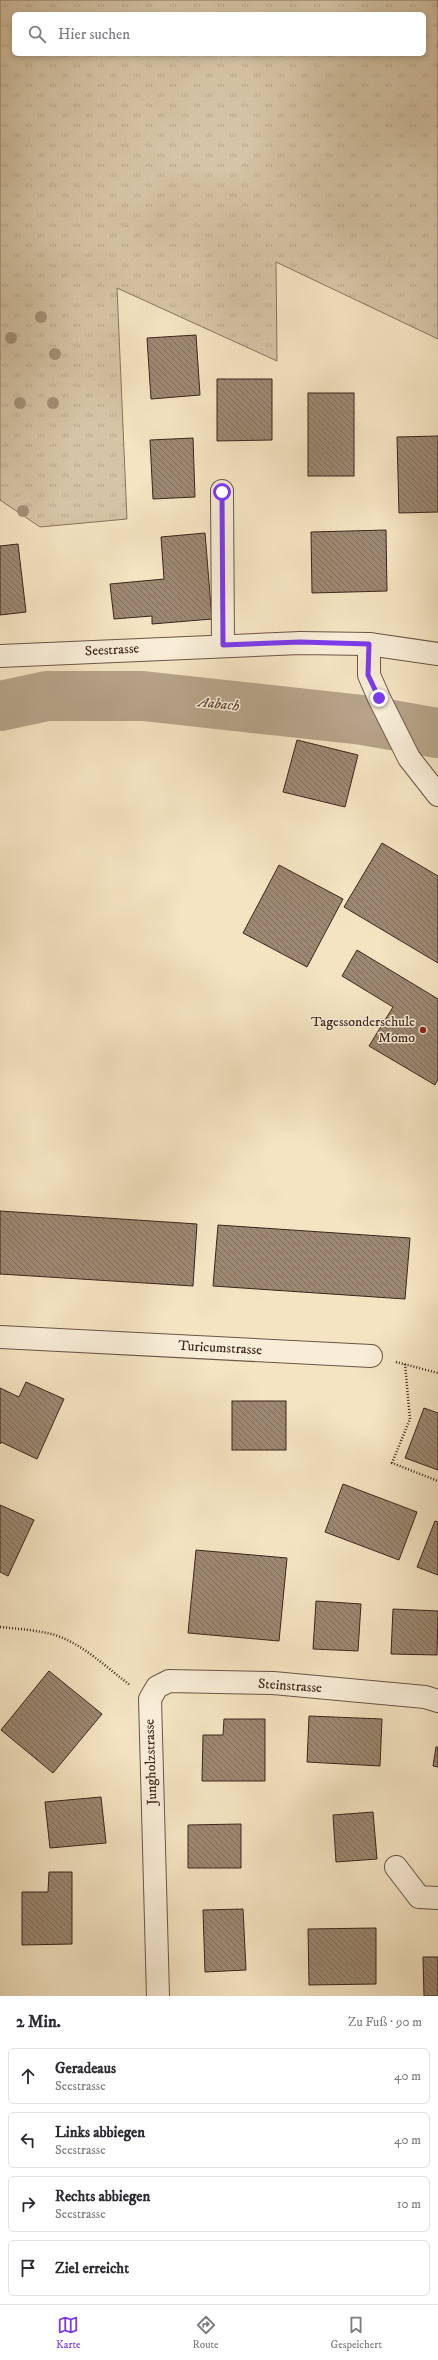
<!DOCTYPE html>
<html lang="de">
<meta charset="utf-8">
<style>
body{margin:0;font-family:"IM FELL DW Pica",serif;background:#f2f2f3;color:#2b2b33}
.stop{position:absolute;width:12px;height:12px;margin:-9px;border:3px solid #7c3aed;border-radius:50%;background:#fff}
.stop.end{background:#7c3aed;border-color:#fff;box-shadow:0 1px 4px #0008}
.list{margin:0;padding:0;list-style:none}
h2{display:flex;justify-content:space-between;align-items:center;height:52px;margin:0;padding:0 16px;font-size:17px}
h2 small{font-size:13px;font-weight:400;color:#7c7c81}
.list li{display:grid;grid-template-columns:26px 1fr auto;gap:12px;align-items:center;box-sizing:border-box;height:56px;margin:0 8px 8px;padding:0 8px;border:1px solid #e1e1e2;border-radius:6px}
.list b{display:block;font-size:15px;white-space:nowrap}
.list p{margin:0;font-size:13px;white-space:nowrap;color:#7c7c81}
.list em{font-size:13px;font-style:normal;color:#7c7c81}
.icon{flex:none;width:22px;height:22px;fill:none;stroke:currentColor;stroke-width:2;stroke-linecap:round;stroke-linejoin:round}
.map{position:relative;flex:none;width:438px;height:1996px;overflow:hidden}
.search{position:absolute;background:#fff;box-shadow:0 2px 6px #0003;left:12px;right:12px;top:12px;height:44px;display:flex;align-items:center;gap:10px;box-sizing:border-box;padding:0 14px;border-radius:6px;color:#7c7c81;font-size:15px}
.sheet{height:308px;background:#fff}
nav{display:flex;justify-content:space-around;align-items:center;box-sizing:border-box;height:56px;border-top:1px solid #e1e1e2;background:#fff;font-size:11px;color:#7c7c81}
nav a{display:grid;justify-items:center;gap:2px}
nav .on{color:#7c3aed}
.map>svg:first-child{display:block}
.grass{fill:url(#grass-tufts);stroke:#897460;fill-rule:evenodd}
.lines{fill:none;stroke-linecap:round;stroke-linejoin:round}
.river{stroke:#b6a389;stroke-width:50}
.building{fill:url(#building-back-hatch);stroke:#3d251b}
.minor-casing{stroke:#6b5545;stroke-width:24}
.path{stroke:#3d251b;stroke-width:2.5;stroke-dasharray:1 2;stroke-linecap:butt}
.minor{stroke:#f8edd7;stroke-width:22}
.tree{fill:#a49179}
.route{stroke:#7c3aed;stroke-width:5}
.poi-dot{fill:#8f2418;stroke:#f8edd7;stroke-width:1.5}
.labels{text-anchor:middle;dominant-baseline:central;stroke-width:3;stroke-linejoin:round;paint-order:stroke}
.street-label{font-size:14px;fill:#3d251b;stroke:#f8edd7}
.poi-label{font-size:14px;fill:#3d251b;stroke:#f8edd7;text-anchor:end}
.water-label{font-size:15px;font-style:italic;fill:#614b3c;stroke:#f8edd7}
</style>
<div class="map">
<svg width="438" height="1996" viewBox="0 0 438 1996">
<defs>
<pattern id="grass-tufts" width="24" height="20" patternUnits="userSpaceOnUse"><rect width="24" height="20" fill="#d5c4a6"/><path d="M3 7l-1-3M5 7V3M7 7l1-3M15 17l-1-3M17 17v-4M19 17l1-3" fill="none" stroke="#b8a88e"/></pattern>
<pattern id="building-back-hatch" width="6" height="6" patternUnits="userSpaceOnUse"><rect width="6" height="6" fill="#9c8872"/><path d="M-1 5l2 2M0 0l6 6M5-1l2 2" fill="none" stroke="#806f5d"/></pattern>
</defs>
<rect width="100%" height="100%" fill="#f4e4c2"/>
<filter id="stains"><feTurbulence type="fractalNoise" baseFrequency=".005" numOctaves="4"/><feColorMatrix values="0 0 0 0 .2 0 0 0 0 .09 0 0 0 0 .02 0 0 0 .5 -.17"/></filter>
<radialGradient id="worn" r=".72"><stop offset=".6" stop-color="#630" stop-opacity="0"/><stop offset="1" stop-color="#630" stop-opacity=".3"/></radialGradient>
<path class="grass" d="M0,0H438V339L276,262L277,361L117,288L127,519L40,527L0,500ZM14,14H424V54H14Z"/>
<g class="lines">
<polyline class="river" points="0,706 47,696 143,696 363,720 438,733"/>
</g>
<g class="building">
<polygon points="196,335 200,395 151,399 147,338"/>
<polygon points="217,379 272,379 272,440 217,441"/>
<rect x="308" y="393" width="46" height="83"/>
<polygon points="438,436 438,512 399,513 397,437"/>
<polygon points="193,438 195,497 153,499 150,440"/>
<polygon points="386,530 387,591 312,593 311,532"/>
<polygon points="205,533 212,619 152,624 152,616 114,619 110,584 164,579 161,537"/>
<polygon points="18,544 26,612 0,615 0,546"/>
<polygon points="297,740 358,755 345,807 283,792"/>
<polygon points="382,843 438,876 438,963 344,907"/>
<polygon points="279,865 343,899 307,967 243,933"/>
<polygon points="357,950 438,999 438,1079 435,1085 369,1046 393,1007 342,976"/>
<polygon points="0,1211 197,1224 193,1286 0,1274"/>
<polygon points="218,1225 410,1238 405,1299 213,1286"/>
<polygon points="26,1382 64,1399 37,1459 1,1442 0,1444 0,1388 19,1397"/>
<rect x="232" y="1401" width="54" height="49"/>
<polygon points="424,1408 438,1413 438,1470 405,1458"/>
<polygon points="343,1484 417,1512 399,1560 325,1532"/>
<polygon points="0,1505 34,1520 8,1576 0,1572"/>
<polygon points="435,1521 438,1522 438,1575 417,1567"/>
<polygon points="196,1550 287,1558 279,1641 188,1633"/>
<polygon points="316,1601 361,1604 358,1651 313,1649"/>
<polygon points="393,1609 438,1611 437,1655 391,1654"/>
<polygon points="49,1671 102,1714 53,1773 1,1730"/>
<polygon points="309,1716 382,1719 380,1766 307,1762"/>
<polygon points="224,1719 265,1719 265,1781 202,1781 203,1735 223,1735"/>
<polygon points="436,1747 438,1747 438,1767 433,1766"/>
<polygon points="101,1797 106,1843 50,1848 45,1802"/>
<polygon points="373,1812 377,1859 336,1862 333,1815"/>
<polygon points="241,1824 241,1868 188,1868 188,1825"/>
<polygon points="49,1872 72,1872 72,1944 22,1945 22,1892 48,1892"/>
<polygon points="243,1909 246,1970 205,1972 203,1910"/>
<polygon points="376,1928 376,1984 309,1985 308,1929"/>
<polygon points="423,1957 438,1957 438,1996 424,1996"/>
</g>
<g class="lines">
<g class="minor-casing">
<g id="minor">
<polyline points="222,491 223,645"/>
<polyline points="369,644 369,675 379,698 409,758 438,795"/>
<polyline points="0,656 300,643 369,644 438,654"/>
<polyline points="0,1337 371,1356"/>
<polyline points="396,1867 419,1897 438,1898"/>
<polyline points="158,1996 150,1699 157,1687 169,1681 273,1683 425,1697 438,1701"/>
</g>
</g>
<g class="path">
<polyline points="396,1362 438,1373"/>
<polyline points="405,1364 410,1419 392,1463 438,1481"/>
<path d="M0,1627C19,1629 37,1630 55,1635C83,1644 107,1668 130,1685"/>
</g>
<use href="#minor" class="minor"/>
</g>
<g class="tree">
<circle cx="41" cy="317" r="6"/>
<circle cx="11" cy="338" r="6"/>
<circle cx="55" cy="354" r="6"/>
<circle cx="20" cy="403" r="6"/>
<circle cx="53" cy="403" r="6"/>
<circle cx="23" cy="511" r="6"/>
</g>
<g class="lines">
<polyline class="route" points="222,492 223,645 300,642 369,644 368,675 379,698"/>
</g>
<circle class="poi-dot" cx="423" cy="1030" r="4"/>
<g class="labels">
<g class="street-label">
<text transform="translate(112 650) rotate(-3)">Seestrasse</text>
<text transform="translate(220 1348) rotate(3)">Turicumstrasse</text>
<text transform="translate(290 1686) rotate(4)">Steinstrasse</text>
<text transform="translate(151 1762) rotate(-92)">Jungholzstrasse</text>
</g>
<g class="poi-label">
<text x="415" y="1022">Tagessonderschule<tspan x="415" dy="16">Momo</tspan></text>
</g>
<g class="water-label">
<text transform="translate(219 704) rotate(6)">Aabach</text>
</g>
</g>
<rect width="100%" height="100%" filter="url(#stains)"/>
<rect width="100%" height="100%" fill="url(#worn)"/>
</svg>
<div class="stop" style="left:222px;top:492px"></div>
<div class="stop end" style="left:379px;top:698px"></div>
<div class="search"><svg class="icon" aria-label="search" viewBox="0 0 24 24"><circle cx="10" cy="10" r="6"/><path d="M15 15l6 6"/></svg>Hier suchen</div>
</div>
<section class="sheet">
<h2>2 Min.<small>Zu Fuß · 90 m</small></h2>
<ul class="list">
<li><svg class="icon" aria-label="ahead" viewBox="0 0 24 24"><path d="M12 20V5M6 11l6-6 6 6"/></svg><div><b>Geradeaus</b><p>Seestrasse</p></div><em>40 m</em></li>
<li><svg class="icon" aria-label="left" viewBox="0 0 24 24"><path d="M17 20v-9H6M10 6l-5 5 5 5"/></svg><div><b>Links abbiegen</b><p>Seestrasse</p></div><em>40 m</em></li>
<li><svg class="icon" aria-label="right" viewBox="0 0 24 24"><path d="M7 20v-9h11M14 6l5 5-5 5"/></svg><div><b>Rechts abbiegen</b><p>Seestrasse</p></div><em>10 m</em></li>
<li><svg class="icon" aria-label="arrive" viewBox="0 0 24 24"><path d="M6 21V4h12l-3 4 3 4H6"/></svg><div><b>Ziel erreicht</b></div></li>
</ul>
</section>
<nav>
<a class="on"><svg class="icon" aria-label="map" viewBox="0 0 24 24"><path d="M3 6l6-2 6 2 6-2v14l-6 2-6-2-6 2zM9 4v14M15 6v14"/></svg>Karte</a>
<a><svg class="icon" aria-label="directions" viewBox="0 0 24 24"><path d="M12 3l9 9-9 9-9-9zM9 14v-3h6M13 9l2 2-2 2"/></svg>Route</a>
<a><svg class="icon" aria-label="saved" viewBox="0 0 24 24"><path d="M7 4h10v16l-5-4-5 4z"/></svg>Gespeichert</a>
</nav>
